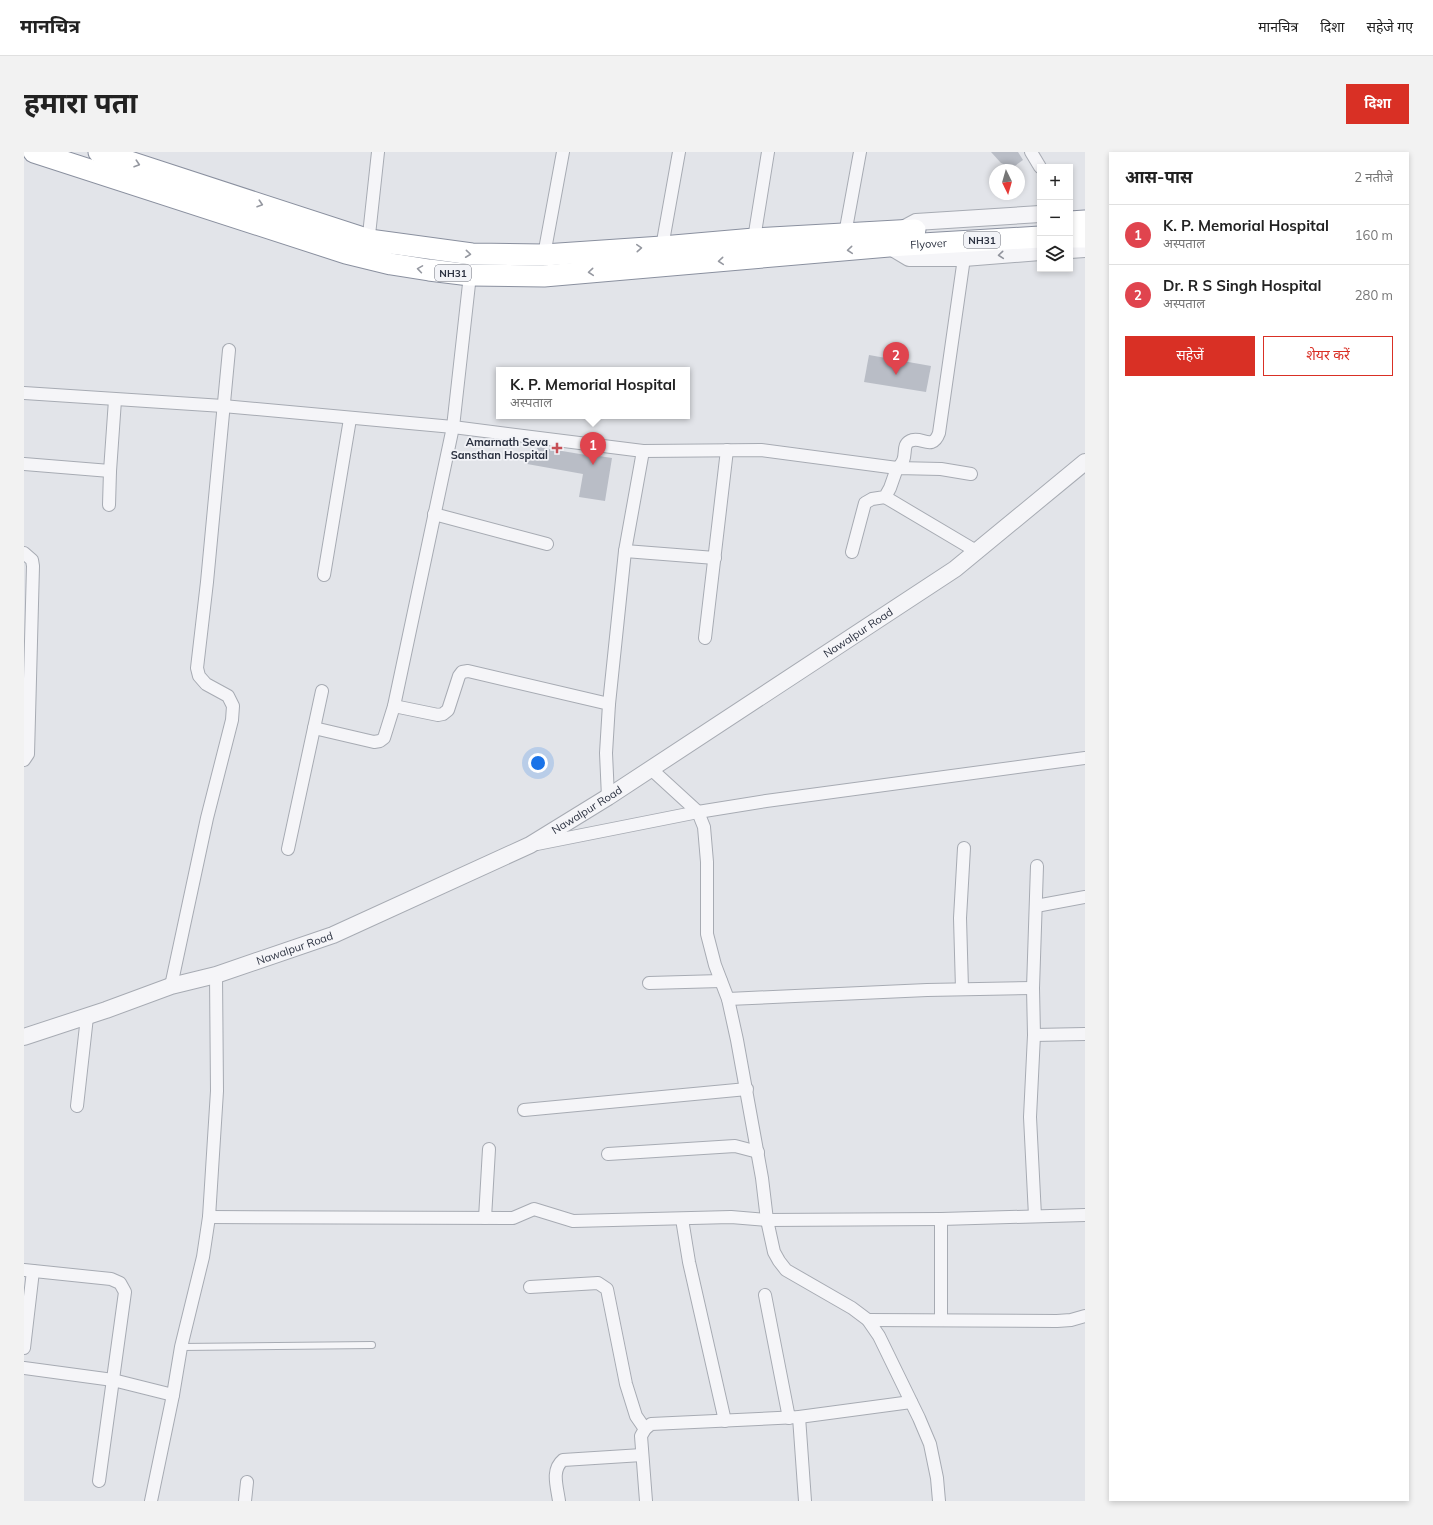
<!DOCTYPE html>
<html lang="hi">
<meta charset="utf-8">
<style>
body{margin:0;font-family:Mulish,"Noto Sans Devanagari",sans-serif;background:#f2f2f2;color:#222}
.controls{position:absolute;right:12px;top:12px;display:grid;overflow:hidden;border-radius:0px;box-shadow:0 2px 6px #0003}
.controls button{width:36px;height:36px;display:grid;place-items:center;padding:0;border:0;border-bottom:1px solid #e0e0e0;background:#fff;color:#222;font:20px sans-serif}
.compass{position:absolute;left:965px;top:12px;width:36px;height:36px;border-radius:50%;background:#fff;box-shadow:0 2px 6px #0003;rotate:175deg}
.you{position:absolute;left:514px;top:611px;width:14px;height:14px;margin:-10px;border:3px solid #fff;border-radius:50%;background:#1a73e8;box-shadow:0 0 0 6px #1a73e833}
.badge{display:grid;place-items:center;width:26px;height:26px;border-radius:50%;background:#d93025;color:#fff;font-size:13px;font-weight:700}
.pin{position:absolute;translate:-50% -33px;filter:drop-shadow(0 1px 2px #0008)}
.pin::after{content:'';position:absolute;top:21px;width:14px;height:12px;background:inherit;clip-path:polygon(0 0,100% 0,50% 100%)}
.popup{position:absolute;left:472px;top:215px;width:194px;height:52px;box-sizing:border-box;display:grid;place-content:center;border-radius:0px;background:#fff;filter:drop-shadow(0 1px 3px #0005);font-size:13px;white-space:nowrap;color:#767676}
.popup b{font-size:15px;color:#222}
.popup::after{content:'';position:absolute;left:50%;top:100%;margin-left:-8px;border:8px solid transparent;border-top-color:#fff}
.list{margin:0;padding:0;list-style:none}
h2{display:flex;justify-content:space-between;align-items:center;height:52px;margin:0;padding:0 16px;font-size:17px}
h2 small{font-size:13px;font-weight:400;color:#767676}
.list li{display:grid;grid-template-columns:26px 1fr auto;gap:12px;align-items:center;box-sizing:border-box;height:60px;padding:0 16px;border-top:1px solid #e0e0e0}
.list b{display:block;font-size:15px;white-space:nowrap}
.list p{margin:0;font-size:13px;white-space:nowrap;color:#767676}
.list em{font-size:13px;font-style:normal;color:#767676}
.actions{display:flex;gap:8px;padding:12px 16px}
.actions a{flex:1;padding:9px 0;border:1px solid #d93025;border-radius:0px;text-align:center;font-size:14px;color:#d93025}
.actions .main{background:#d93025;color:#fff}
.icon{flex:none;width:22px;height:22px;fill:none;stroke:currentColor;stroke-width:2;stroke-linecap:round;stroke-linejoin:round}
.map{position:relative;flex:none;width:1061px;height:1349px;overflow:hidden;border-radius:0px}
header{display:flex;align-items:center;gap:24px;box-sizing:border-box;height:56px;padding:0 20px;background:#fff;border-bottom:1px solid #e0e0e0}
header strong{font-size:19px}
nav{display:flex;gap:22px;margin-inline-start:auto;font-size:14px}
.intro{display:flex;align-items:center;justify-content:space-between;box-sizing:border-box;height:96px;padding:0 24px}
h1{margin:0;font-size:28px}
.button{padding:10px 18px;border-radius:0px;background:#d93025;color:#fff;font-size:14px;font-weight:700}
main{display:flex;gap:24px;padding:0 24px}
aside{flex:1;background:#fff;border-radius:0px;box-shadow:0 2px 6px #0003}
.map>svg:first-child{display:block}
.building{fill:#b9bdc6}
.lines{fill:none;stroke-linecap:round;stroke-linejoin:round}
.service-casing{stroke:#a7abb3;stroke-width:8}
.minor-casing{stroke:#a7abb3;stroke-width:14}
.tertiary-casing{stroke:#a7abb3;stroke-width:18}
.trunk-casing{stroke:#8a909f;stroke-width:23}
.service{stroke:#f5f5f8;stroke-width:6}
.minor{stroke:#f5f5f8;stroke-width:12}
.tertiary{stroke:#f5f5f8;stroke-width:16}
.trunk{stroke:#fff;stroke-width:21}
.oneway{stroke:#9598a0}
.oneway2{stroke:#90939c}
.poi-dot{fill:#c64f56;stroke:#f2f3f7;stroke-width:1.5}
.labels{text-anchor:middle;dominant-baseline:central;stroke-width:3.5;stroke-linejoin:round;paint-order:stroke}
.shield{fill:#f2f3f7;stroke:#676b77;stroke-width:1}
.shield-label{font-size:10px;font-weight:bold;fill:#2b3140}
.street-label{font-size:11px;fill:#2b3140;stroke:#f2f3f7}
.poi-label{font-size:11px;font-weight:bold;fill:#2b3140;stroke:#f2f3f7;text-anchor:end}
</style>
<header>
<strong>मानचित्र</strong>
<nav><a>मानचित्र</a><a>दिशा</a><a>सहेजे गए</a></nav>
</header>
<div class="intro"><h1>हमारा पता</h1><a class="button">दिशा</a></div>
<main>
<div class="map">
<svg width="1061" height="1349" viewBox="0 0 1061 1349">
<rect width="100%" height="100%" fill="#e2e4e9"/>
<g class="building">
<polygon points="967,0 994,0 999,8 988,16 977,11"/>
<polygon points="845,203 907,214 902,240 840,230"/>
<polygon points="514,295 562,303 562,302 588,306 581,349 555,345 559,322 503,312"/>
</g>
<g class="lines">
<g class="service-casing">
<polyline id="service" points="157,1195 348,1193"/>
</g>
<g class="minor-casing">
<g id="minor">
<polyline points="1007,0 1016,15"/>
<polyline points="821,82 836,0"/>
<polyline points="730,87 744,0"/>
<polyline points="344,92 354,0"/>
<polyline points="638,95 655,0"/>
<polyline points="520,103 539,0"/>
<polyline points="0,241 199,254 429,275 619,299 601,399 585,552"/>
<path d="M619,299L737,298L873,316C886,307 876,294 886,289C897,283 908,300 915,281L940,106"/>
<polyline points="0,312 86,319"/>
<polyline points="861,345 952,399"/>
<polyline points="85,353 86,319 91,248"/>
<polyline points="410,362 523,392"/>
<polyline points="601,399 691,406"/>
<polyline points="828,400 841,351 848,347 861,345 866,336 873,316 917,317 947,322"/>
<polyline points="0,401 8,408 9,414 4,602 0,608"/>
<polyline points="300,423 326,267"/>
<polyline points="681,486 703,298"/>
<polyline points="370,554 414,563 419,562 424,558 435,524 438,520 444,519 585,552 582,601 584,645"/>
<polyline points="290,576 350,590 356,589 360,586 370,554 429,275 446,123"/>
<polyline points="627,617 674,660 680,675 683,710 683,782 691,813 704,847 713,888 738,1026 743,1068 750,1100 755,1109 762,1118 828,1156 844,1168 855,1184 895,1266 906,1292 913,1326 915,1349"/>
<polyline points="513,692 674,660 742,649 1061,606"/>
<polyline points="264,697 298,539"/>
<polyline points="1012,754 1061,745"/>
<polyline points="625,831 697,829"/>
<polyline points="147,834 183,666 208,568 209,554 204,544 182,532 175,524 173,516 183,430 205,198"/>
<polyline points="938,837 936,766 940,696"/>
<polyline points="704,847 903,838 1009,836"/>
<polyline points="1010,883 1061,882"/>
<polyline points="53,954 63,865"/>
<polyline points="500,958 723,937"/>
<polyline points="584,1002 711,994 734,1000"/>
<polyline points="1011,1064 1006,965 1010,883 1009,836 1013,714"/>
<polyline points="185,1065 489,1066 510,1057 549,1069 707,1065 743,1068 917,1067 1061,1063"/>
<polyline points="461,1066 465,997"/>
<polyline points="658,1067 665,1110 701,1269"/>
<polyline points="0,1118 87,1127 96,1131 101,1140 75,1329"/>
<polyline points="506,1135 574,1131 583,1137 602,1232 612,1264 621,1277"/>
<polyline points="741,1143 765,1266"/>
<polyline points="844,1168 1033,1169 1047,1168 1061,1164"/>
<polyline points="917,1168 917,1067"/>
<polyline points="0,1196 9,1119"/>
<polyline points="0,1216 89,1228 149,1243"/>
<polyline points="775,1265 781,1349"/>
<polyline points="127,1349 149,1243 157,1195 179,1105 185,1065 193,939 192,823"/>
<polyline points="221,1349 223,1330"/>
<path d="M535,1349C533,1334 527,1318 539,1308L618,1303"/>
<polyline points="622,1349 617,1284 621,1277 627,1272 775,1265 887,1250"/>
</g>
</g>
<g class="tertiary-casing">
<g id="tertiary">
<polyline points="877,78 892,70 1016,62"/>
<polyline points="865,94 885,106 940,106 1016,100"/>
<polyline points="1046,98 1061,97"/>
<path id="s1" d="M0,885L82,858L147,834L192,823L309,783L506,693L584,645L931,417L1061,310"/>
</g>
</g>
<g class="trunk-casing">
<g id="trunk">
<path id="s2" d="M10,0L322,101L367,112L405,118L446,123L520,124L865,94L1016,85"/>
<polyline points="75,0 345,88 448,102 520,103 638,95 730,87 891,78"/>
<polyline points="1046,70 1061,69"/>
<polyline points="1046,85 1061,85"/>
</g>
</g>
<use href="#service" class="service"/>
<use href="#minor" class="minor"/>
<use href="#tertiary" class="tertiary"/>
<use href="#trunk" class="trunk"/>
</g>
<defs><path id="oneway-chevron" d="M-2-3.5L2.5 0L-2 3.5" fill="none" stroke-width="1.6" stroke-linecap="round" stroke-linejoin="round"/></defs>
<g class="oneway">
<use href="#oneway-chevron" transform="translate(113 12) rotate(18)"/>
<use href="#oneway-chevron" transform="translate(236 52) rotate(18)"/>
<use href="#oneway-chevron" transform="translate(615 96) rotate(-4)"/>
<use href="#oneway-chevron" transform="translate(826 98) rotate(175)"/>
<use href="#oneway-chevron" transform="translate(444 102) rotate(6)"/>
<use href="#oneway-chevron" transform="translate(697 109) rotate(175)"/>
<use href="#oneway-chevron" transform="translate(396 117) rotate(-171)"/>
<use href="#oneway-chevron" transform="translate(567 120) rotate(175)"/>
</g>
<use class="oneway2" href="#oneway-chevron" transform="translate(977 103) rotate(175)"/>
<path class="poi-dot" d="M531 290h4v4h4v4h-4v4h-4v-4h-4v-4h4z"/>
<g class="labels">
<g class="shield">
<rect x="940" y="80" width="36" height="16" rx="3"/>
<rect x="411" y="113" width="36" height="16" rx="3"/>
</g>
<g class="shield-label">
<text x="958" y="88">NH31</text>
<text x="429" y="121">NH31</text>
</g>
<g class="street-label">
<text stroke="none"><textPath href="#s2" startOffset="914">Flyover</textPath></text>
<text stroke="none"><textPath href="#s1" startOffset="933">Nawalpur Road</textPath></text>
<text stroke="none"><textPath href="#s1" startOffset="609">Nawalpur Road</textPath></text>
<text stroke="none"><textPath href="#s1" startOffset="285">Nawalpur Road</textPath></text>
</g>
<g class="poi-label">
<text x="524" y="290">Amarnath Seva<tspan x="524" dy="13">Sansthan Hospital</tspan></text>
</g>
</g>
</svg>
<div class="controls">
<button>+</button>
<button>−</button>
<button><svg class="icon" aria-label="layers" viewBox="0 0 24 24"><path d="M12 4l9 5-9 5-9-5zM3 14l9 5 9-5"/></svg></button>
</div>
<svg class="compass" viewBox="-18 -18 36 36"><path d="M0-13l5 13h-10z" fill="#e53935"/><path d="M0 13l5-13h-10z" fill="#767676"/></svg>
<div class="you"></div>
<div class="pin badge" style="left:569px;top:313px;background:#e0444e">1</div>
<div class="popup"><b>K. P. Memorial Hospital</b>अस्पताल</div>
<div class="pin badge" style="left:872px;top:223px;background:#e0444e">2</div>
</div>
<aside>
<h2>आस-पास<small>2 नतीजे</small></h2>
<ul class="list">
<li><span class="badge" style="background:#e0444e">1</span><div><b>K. P. Memorial Hospital</b><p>अस्पताल</p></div><em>160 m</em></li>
<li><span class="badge" style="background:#e0444e">2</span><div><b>Dr. R S Singh Hospital</b><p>अस्पताल</p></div><em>280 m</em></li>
</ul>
<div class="actions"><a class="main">सहेजें</a><a>शेयर करें</a></div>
</aside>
</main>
